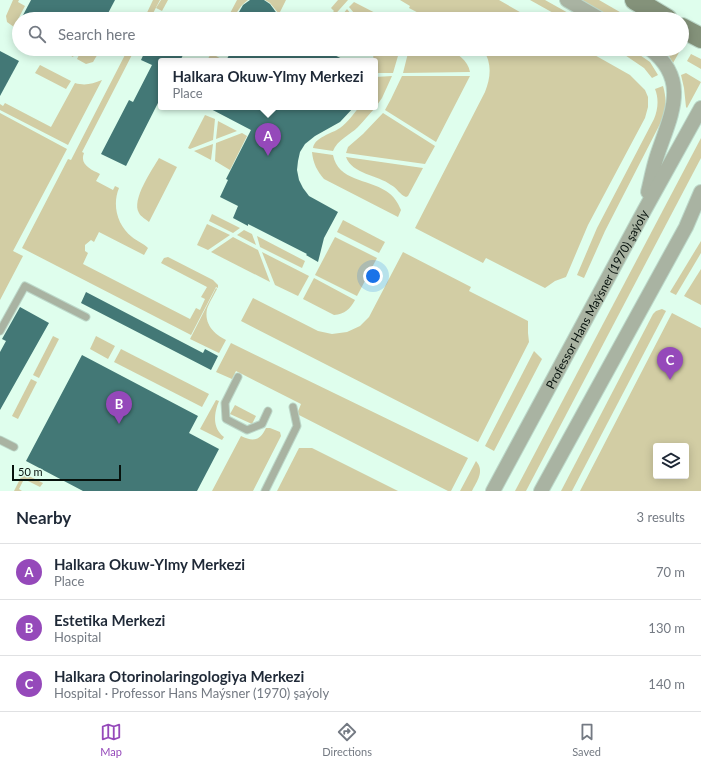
<!DOCTYPE html>
<meta charset="utf-8">
<style>
body{margin:0;font-family:Lato,sans-serif;background:#f2f2f3;color:#1f2937}
.controls{position:absolute;right:12px;bottom:12px;display:grid;overflow:hidden;border-radius:4px;box-shadow:0 2px 10px #0003}
.controls button{width:36px;height:36px;display:grid;place-items:center;padding:0;border:0;border-bottom:1px solid #e0e1e3;background:#fff;color:#1f2937;font:20px sans-serif}
.scale{position:absolute;left:12px;bottom:10px;width:109px;box-sizing:border-box;padding-left:4px;border:2px solid #07120d;border-top:0;font-size:11px;line-height:14px;white-space:nowrap;color:#07120d;-webkit-text-stroke:3px #dffeed;paint-order:stroke}
.you{position:absolute;left:373px;top:276px;width:14px;height:14px;margin:-10px;border:3px solid #fff;border-radius:50%;background:#1a73e8;box-shadow:0 0 0 6px #1a73e833}
.badge{display:grid;place-items:center;width:26px;height:26px;border-radius:50%;background:#9549ba;color:#fff;font-size:13px;font-weight:700}
.pin{position:absolute;translate:-50% -33px;filter:drop-shadow(0 1px 2px #0008)}
.pin::after{content:'';position:absolute;top:21px;width:14px;height:12px;background:inherit;clip-path:polygon(0 0,100% 0,50% 100%)}
.popup{position:absolute;left:158px;top:58px;width:220px;height:52px;box-sizing:border-box;display:grid;place-content:center;border-radius:4px;background:#fff;filter:drop-shadow(0 1px 3px #0005);font-size:13px;white-space:nowrap;color:#747a83}
.popup b{font-size:15px;color:#1f2937}
.popup::after{content:'';position:absolute;left:50%;top:100%;margin-left:-8px;border:8px solid transparent;border-top-color:#fff}
.list{margin:0;padding:0;list-style:none}
h2{display:flex;justify-content:space-between;align-items:center;height:52px;margin:0;padding:0 16px;font-size:17px}
h2 small{font-size:13px;font-weight:400;color:#747a83}
.list li{display:grid;grid-template-columns:26px 1fr auto;gap:12px;align-items:center;box-sizing:border-box;height:56px;padding:0 16px;border-top:1px solid #e0e1e3}
.list b{display:block;font-size:15px;white-space:nowrap}
.list p{margin:0;font-size:13px;white-space:nowrap;color:#747a83}
.list em{font-size:13px;font-style:normal;color:#747a83}
.icon{flex:none;width:22px;height:22px;fill:none;stroke:currentColor;stroke-width:2;stroke-linecap:round;stroke-linejoin:round}
.map{position:relative;flex:none;width:701px;height:491px;overflow:hidden}
.search{position:absolute;background:#fff;box-shadow:0 2px 10px #0003;left:12px;right:12px;top:12px;height:44px;display:flex;align-items:center;gap:10px;box-sizing:border-box;padding:0 14px;border-radius:22px;color:#747a83;font-size:15px}
.sheet{height:220px;background:#fff}
nav{display:flex;justify-content:space-around;align-items:center;box-sizing:border-box;height:56px;border-top:1px solid #e0e1e3;background:#fff;font-size:11px;color:#747a83}
nav a{display:grid;justify-items:center;gap:2px}
nav .on{color:#9549ba}
.map>svg:first-child{display:block}
.green{fill:#d2cda4;fill-rule:evenodd}
.building{fill:#437876}
.lines{fill:none;stroke-linecap:round;stroke-linejoin:round}
.lane-casing{stroke:#bcd8c9;stroke-width:9}
.street-casing{stroke:#bcd8c9;stroke-width:16}
.secondary-casing{stroke:#bcd8c9;stroke-width:22}
.lane{stroke:#a9b3a2;stroke-width:7}
.street{stroke:#a9b3a2;stroke-width:14}
.secondary{stroke:#84927a;stroke-width:20}
.labels{text-anchor:middle;dominant-baseline:central;stroke-width:3;stroke-linejoin:round;paint-order:stroke}
.street-label{font-size:12px;fill:#07120d;stroke:#dffeed}
</style>
<div class="map">
<svg width="701" height="491" viewBox="0 0 701 491">
<rect width="100%" height="100%" fill="#dffeed"/>
<g class="green">
<polygon points="13,0 19,0 18,2 25,6 14,27 7,22 6,16"/>
<polygon points="153,0 160,0 150,19 144,19"/>
<polygon points="161,0 168,0 162,11 156,8"/>
<path d="M237,0H248C241,5 237,11 234,19H227Z"/>
<polygon points="265,0 286,0 279,14 270,3"/>
<polygon points="338,0 348,0 331,19 326,19 334,11 331,8"/>
<polygon points="400,0 499,0 532,19 430,19 409,8 410,6"/>
<polygon points="530,0 545,0 579,19 564,19"/>
<polygon points="582,0 599,0 632,19 615,19"/>
<polygon points="354,2 387,19 359,19 349,7"/>
<polygon points="347,9 355,19 339,19"/>
<polygon points="59,49 77,49 73,57"/>
<polygon points="82,49 94,49 99,52 93,62 86,64 77,59"/>
<path d="M128,49H135L82,152L84,153C79,165 92,170 100,174L96,181L113,190L115,186L119,188C112,205 117,225 132,237C137,241 143,243 148,248L144,255L99,232L94,242L91,240L85,245V251L88,253L83,264L190,319L196,308L200,310L205,299L201,297L207,287L161,263L164,258L168,257L213,280L218,285V288L216,287L191,335L22,248L68,159L71,160Z"/>
<polygon points="372,49 400,49 393,73 375,73 375,61 374,61"/>
<path d="M409,49C418,49 438,47 446,49C457,53 468,60 470,72L403,73Z"/>
<path d="M483,49H584L630,75L645,90L648,97V107L645,118L588,225L566,277L555,281L545,288L486,258L483,263L415,228L485,92C491,77 492,63 483,49Z"/>
<polygon points="616,49 631,49 650,62 658,75 652,78 644,68"/>
<polygon points="663,49 681,49 673,63 668,54"/>
<polygon points="211,53 223,60 223,61 207,61"/>
<polygon points="691,54 701,59 701,69 687,61"/>
<polygon points="40,65 71,81 66,89 35,73"/>
<polygon points="686,73 701,82 687,108 686,107 684,88 681,75"/>
<polygon points="392,76 382,98 377,105 375,104 375,77"/>
<polygon points="402,76 470,76 436,142 385,110 391,99"/>
<path d="M102,80L68,145L0,110V104L3,106L5,103L51,127L75,83C85,86 92,84 102,80Z"/>
<path d="M663,86C667,99 666,110 661,122L605,231L584,278L577,275L597,228L654,119C658,109 659,99 655,89Z"/>
<path d="M359,107L375,108C369,114 364,121 358,127C350,135 337,140 333,151L313,148C315,137 331,134 340,128C348,122 353,115 359,107Z"/>
<polygon points="0,113 67,149 13,251 23,256 0,300"/>
<polygon points="383,113 435,146 425,164 346,153 348,147 363,134"/>
<polygon points="205,115 215,119 213,140 190,149 188,148"/>
<polygon points="218,121 237,131 216,139"/>
<polygon points="242,133 247,136 230,170 215,161 216,143"/>
<polygon points="701,138 701,158 526,491 515,491"/>
<polygon points="213,144 211,160 194,151"/>
<path d="M312,152L333,155C338,181 368,179 386,191C394,196 398,203 401,210L398,217L324,179C317,171 313,163 312,152Z"/>
<path d="M346,157L423,168L408,196L406,197C400,195 397,188 391,185C378,175 352,174 346,157Z"/>
<path d="M159,158L177,167L149,222C146,219 141,217 139,213C131,200 152,170 159,158Z"/>
<polygon points="212,214 240,228 233,233 209,221"/>
<polygon points="343,220 385,242 379,253 337,232"/>
<polygon points="207,224 230,235 208,250 197,245"/>
<polygon points="244,230 252,234 256,245 237,235"/>
<polygon points="257,236 305,261 302,268 260,247"/>
<polygon points="233,237 258,250 270,282 211,252"/>
<polygon points="335,237 377,258 357,296 315,275"/>
<polygon points="701,241 701,253 676,295 670,292"/>
<polygon points="262,252 309,276 298,296 275,285"/>
<polygon points="403,252 471,287 469,291 528,321 528,333 529,342 478,442 241,321 253,298 318,331 332,334 347,332 360,326 369,317"/>
<polygon points="701,269 701,305 684,296"/>
<path d="M314,278L355,300C350,309 345,314 334,315L303,299Z"/>
<path d="M216,288L217,289C214,295 209,303 207,309C204,324 214,334 226,340L219,353L190,339Z"/>
<polygon points="662,309 666,311 572,491 561,491 653,314 656,311"/>
<path d="M672,313L701,328V491H580ZM656,446H686V476H656Z"/>
<polygon points="53,336 59,339 39,378 33,375"/>
<polygon points="96,336 115,346 108,359 90,349"/>
<polygon points="231,343 468,458 451,491 448,491 297,414 301,404 236,371 232,379 216,372"/>
<polygon points="121,349 209,394 202,407 114,362"/>
<polygon points="534,351 542,359 494,451 485,446"/>
<polygon points="31,379 37,382 18,419 12,416"/>
<path d="M216,400L219,401C214,413 212,428 224,437L222,440L200,429Z"/>
<polygon points="235,405 256,416 252,424 230,414"/>
<path d="M266,428H270L280,432L281,436L253,491H212L241,436C253,442 260,441 266,428Z"/>
<polygon points="299,448 312,448 398,491 277,491"/>
<path d="M476,461C485,471 477,481 472,491H460Z"/>
<polygon points="23,473 43,483 40,487 24,479 19,489 22,491 14,491"/>
</g>
<g class="building">
<polygon points="31,0 115,0 105,19 21,19"/>
<polygon points="250,0 264,0 270,4 281,19 235,19 243,5"/>
<polygon points="146,49 186,49 180,61 161,61 161,97 126,166 101,154 129,100 133,102 152,65 141,60"/>
<polygon points="232,49 323,49 346,61 226,61"/>
<polygon points="0,51 19,61 0,96"/>
<polygon points="207,107 354,107 340,122 315,136 305,144 300,152 298,161 297,170 299,180 303,188 309,196 338,212 324,238 318,262 306,255 307,254 248,224 248,226 233,218 238,206 220,197 228,180 226,179 251,130"/>
<polygon points="86,292 203,353 205,349 218,356 211,370 81,303"/>
<polygon points="20,307 49,323 0,410 0,352 6,341 2,339"/>
<polygon points="82,355 198,416 189,433 219,449 197,491 83,491 26,461"/>
</g>
<g class="lines">
<g class="lane-casing">
<g id="lane">
<polyline points="0,331 25,286 86,317"/>
<polyline points="238,377 225,403 226,419 247,430 262,424 268,411"/>
<polyline points="0,440 14,447"/>
<polyline points="265,491 297,426 293,407"/>
</g>
</g>
<g class="street-casing">
<g id="street">
<polyline points="567,0 600,19"/>
<path d="M648,192C651,180 653,168 657,156C670,116 691,81 650,49"/>
<path id="s1" d="M493,491L644,211L701,108"/>
<polyline points="541,491 686,227 701,192"/>
</g>
</g>
<g class="secondary-casing">
<g id="secondary">
<polyline points="635,0 667,19"/>
<polyline points="682,28 701,38"/>
</g>
</g>
<use href="#lane" class="lane"/>
<use href="#street" class="street"/>
<use href="#secondary" class="secondary"/>
</g>
<g class="labels">
<g class="street-label">
<text stroke="none"><textPath href="#s1" startOffset="218">Professor Hans Maýsner (1970) şaýoly</textPath></text>
</g>
</g>
</svg>
<div class="controls">
<button><svg class="icon" aria-label="layers" viewBox="0 0 24 24"><path d="M12 4l9 5-9 5-9-5zM3 14l9 5 9-5"/></svg></button>
</div>
<div class="scale">50 m</div>
<div class="you"></div>
<div class="pin badge" style="left:268px;top:156px">A</div>
<div class="popup"><b>Halkara Okuw-Ylmy Merkezi</b>Place</div>
<div class="pin badge" style="left:119px;top:424px">B</div>
<div class="pin badge" style="left:670px;top:380px">C</div>
<div class="search"><svg class="icon" aria-label="search" viewBox="0 0 24 24"><circle cx="10" cy="10" r="6"/><path d="M15 15l6 6"/></svg>Search here</div>
</div>
<section class="sheet">
<h2>Nearby<small>3 results</small></h2>
<ul class="list">
<li><span class="badge">A</span><div><b>Halkara Okuw-Ylmy Merkezi</b><p>Place</p></div><em>70 m</em></li>
<li><span class="badge">B</span><div><b>Estetika Merkezi</b><p>Hospital</p></div><em>130 m</em></li>
<li><span class="badge">C</span><div><b>Halkara Otorinolaringologiya Merkezi</b><p>Hospital · Professor Hans Maýsner (1970) şaýoly</p></div><em>140 m</em></li>
</ul>
</section>
<nav>
<a class="on"><svg class="icon" aria-label="map" viewBox="0 0 24 24"><path d="M3 6l6-2 6 2 6-2v14l-6 2-6-2-6 2zM9 4v14M15 6v14"/></svg>Map</a>
<a><svg class="icon" aria-label="directions" viewBox="0 0 24 24"><path d="M12 3l9 9-9 9-9-9zM9 14v-3h6M13 9l2 2-2 2"/></svg>Directions</a>
<a><svg class="icon" aria-label="saved" viewBox="0 0 24 24"><path d="M7 4h10v16l-5-4-5 4z"/></svg>Saved</a>
</nav>
